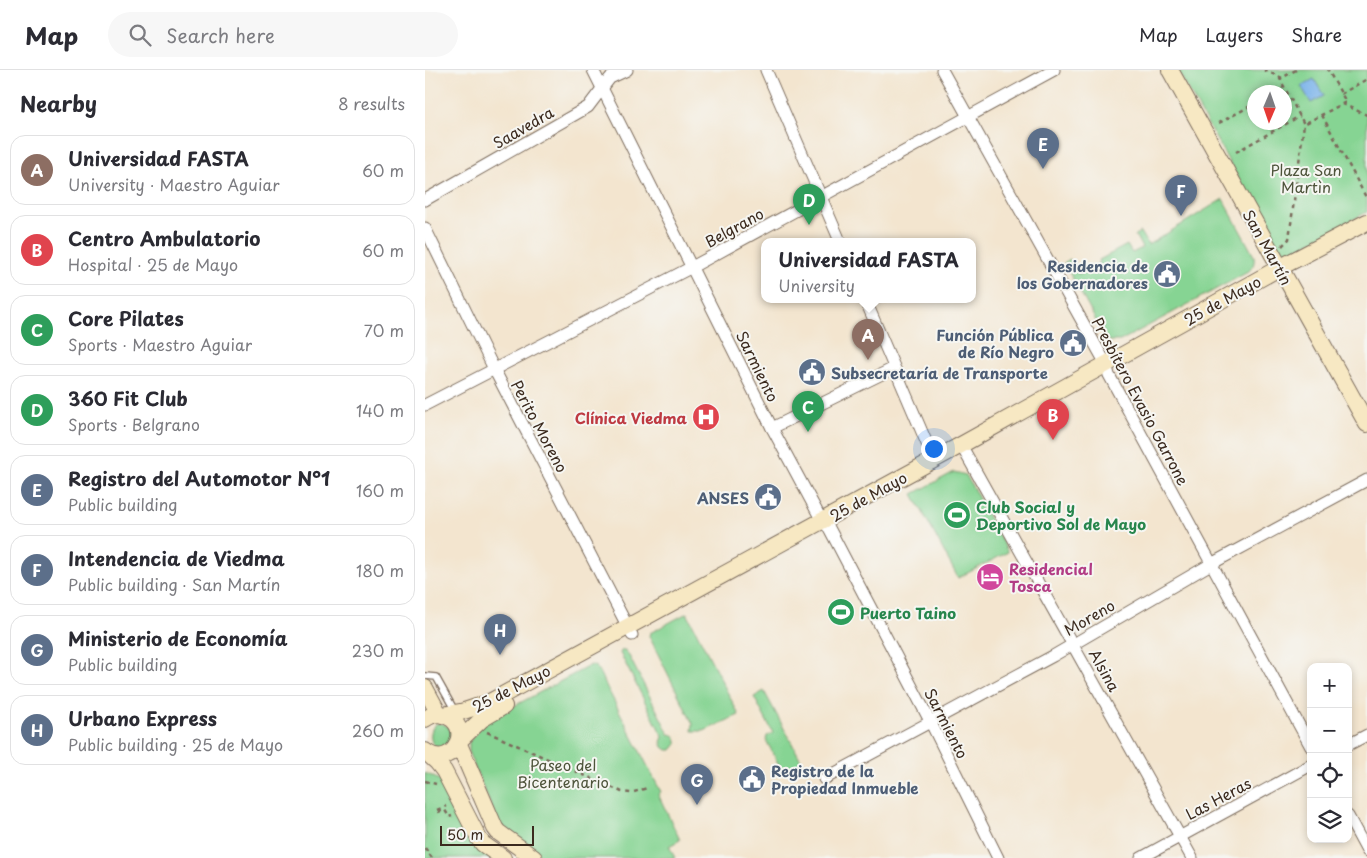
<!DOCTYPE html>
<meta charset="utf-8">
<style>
body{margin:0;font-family:"Playpen Sans",sans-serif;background:#f7f7f7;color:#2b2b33}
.controls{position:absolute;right:15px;bottom:15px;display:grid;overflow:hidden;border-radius:10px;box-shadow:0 2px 8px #0003}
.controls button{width:45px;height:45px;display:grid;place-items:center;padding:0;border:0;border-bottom:1px solid #e1e1e2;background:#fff;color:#2b2b33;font:25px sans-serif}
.compass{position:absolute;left:822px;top:15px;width:45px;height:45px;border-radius:50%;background:#fff;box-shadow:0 2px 8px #0003;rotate:182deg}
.scale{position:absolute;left:15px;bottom:12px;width:94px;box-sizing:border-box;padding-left:5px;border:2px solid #3b2a1e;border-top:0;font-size:14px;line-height:18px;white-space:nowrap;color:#3b2a1e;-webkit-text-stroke:4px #f6f6f2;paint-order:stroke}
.you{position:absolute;left:508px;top:378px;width:18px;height:18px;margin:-12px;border:4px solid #fff;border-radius:50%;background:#1a73e8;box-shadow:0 0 0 8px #1a73e833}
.badge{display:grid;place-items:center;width:32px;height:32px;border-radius:50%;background:#d1495b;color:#fff;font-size:16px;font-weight:700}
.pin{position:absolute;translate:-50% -41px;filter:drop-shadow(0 1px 2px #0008)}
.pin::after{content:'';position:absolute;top:26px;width:18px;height:15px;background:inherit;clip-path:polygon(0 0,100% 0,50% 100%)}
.popup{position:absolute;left:336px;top:168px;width:215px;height:65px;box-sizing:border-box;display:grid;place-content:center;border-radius:10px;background:#fff;filter:drop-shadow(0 1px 4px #0005);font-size:16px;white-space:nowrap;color:#7c7c81}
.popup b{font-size:19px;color:#2b2b33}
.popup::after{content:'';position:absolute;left:50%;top:100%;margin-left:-10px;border:10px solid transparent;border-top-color:#fff}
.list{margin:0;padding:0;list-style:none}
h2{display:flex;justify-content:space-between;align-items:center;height:65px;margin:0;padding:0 20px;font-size:21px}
h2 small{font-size:16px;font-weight:400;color:#7c7c81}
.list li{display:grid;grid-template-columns:32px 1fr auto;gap:15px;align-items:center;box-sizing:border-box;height:70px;margin:0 10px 10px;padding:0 10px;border:1px solid #e1e1e2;border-radius:15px}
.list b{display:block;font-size:19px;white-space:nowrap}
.list p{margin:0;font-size:16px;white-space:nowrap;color:#7c7c81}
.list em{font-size:16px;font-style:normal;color:#7c7c81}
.icon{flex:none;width:28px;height:28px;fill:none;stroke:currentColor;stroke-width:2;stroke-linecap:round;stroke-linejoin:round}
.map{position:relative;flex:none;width:942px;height:788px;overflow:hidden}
header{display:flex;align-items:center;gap:30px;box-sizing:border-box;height:70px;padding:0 25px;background:#fff;border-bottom:1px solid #e1e1e2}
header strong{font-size:24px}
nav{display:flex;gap:28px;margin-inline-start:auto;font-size:18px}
.search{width:350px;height:45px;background:#f7f7f7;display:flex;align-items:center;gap:12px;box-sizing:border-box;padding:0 18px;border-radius:28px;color:#7c7c81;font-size:19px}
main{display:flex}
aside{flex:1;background:#fff}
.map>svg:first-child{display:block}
.green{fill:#86d493;stroke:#607f58;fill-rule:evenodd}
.water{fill:#7ab3ea;stroke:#5a6e84}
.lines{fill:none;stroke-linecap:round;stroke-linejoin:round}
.lane-casing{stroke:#7b6b5c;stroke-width:8}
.street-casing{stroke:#7b6b5c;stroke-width:13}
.secondary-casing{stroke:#7b6b5c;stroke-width:18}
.path{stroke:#7b6b5c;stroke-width:2.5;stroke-dasharray:4 4;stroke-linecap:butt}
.lane{stroke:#fff;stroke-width:5.5}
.street{stroke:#fff;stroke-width:11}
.secondary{stroke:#f7e8c3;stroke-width:16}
.labels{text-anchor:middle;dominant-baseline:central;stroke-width:4;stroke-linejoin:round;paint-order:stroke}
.street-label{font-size:15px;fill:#3b2a1e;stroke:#f6f6f2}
.park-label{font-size:15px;fill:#4e543b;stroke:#f6f6f2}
.service-label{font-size:15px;font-weight:bold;fill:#4e5e75;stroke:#f6f6f2;text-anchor:end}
.health-label{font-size:15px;font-weight:bold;fill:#be3a42;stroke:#f6f6f2;text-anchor:end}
.leisure-label{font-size:15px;font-weight:bold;fill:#27864d;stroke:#f6f6f2;text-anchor:start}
.hotel-label{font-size:15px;font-weight:bold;fill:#b23c85;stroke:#f6f6f2;text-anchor:start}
</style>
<header>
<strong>Map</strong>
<div class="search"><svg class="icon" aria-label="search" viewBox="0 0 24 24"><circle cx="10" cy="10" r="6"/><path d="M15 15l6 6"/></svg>Search here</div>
<nav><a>Map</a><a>Layers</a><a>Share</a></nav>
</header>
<main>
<aside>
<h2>Nearby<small>8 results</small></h2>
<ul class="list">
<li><span class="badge" style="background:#8d6e63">A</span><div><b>Universidad FASTA</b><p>University · Maestro Aguiar</p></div><em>60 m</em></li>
<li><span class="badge" style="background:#e0444e">B</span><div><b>Centro Ambulatorio</b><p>Hospital · 25 de Mayo</p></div><em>60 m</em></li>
<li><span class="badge" style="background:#2e9e5b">C</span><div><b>Core Pilates</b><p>Sports · Maestro Aguiar</p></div><em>70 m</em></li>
<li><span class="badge" style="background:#2e9e5b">D</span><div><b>360 Fit Club</b><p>Sports · Belgrano</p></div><em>140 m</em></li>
<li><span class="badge" style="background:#5c6f8a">E</span><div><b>Registro del Automotor N°1</b><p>Public building</p></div><em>160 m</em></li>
<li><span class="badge" style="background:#5c6f8a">F</span><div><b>Intendencia de Viedma</b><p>Public building · San Martín</p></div><em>180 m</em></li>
<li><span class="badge" style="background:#5c6f8a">G</span><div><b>Ministerio de Economía</b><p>Public building</p></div><em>230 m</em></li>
<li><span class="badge" style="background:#5c6f8a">H</span><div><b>Urbano Express</b><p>Public building · 25 de Mayo</p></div><em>260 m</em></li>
</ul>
</aside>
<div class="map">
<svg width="942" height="788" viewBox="0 0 942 788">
<rect width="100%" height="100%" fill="#f6f6f2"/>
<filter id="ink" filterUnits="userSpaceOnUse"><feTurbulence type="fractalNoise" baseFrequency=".02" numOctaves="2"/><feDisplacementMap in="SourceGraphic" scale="10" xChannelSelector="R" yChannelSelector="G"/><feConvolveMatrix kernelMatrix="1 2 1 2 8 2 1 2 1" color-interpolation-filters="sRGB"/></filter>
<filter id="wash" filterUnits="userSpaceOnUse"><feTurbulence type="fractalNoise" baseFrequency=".0096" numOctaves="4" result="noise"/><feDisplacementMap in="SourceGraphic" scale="20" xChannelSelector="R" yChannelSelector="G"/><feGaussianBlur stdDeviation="1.12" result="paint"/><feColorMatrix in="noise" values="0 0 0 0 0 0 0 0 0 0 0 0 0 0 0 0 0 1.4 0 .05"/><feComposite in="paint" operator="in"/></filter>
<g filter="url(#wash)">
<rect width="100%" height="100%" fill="#f3e5cf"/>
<g class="green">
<path d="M752,0H942V142L866,183L856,184ZM829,22H859V52H829Z"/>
<path d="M798,129L829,186C830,193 828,197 823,202L695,271H684L680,267L639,193L645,189L653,204L675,193L674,190L702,175L707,183L717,178L710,165L715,162L723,175Z"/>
<polygon points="529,402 541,405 583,482 533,508 488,424"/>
<polygon points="262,543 314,645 279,661 267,661 268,654 224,566 225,563"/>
<path d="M197,580H200L203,584L244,664C249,664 253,668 252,674L247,680H242L238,677L236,672L238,667L195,583Z"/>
<polygon points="166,595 171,597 173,600 236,722 233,724 255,770 244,776 250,788 118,788 75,757 44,684 44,672 59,652"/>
<polygon points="339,621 378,694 362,702 358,702 356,699 341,670 342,666 348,663 329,627"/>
<path d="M13,653C25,654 29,663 24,673C5,689 0,658 13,653Z"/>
<polygon points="0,703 7,706 16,711 70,788 0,788"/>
</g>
<polygon class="water" points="889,9 899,26 886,33 876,16"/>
</g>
<g filter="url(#ink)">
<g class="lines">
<g class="lane-casing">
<polyline id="lane" points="0,606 11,607 30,641"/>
</g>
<g class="street-casing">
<g id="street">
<polyline points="168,0 347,358 397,451 404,458 505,651 573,788"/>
<polyline points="341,0 415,171"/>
<polyline points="517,0 681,294 684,305 886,677"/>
<polyline points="0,130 163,37 185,8 202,0"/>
<polyline points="0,158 69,299 207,565"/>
<polyline points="440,229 509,390"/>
<polyline points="0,335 267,197 629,0"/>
<polyline points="347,358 469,298"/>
<polyline points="536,375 767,788"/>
<polyline points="923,675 942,665"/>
<polyline points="399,709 628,586 786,494 942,410"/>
<polyline points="923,746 942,781"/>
<polyline points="716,788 886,695"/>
</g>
</g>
<g class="secondary-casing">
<g id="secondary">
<polyline points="745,0 942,354"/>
<polyline points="0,618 14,644"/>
<polyline points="18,645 36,642 63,633 536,375 854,198 942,152"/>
<path d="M0,649C6,645 12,643 18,645C50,653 30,701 1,682"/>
<polyline points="34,671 57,649 79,636"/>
<polyline points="33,672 70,758 73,762 109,788"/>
<polyline points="0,681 12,692 19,701 54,769 58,774 78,788"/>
</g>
</g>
<g class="path">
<polyline points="839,0 857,8"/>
<polyline points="871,0 855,9 879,54 921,32 903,0"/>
<polyline points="850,22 859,17"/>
<polyline points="916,24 942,9"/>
<polyline points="917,34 942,45"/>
<polyline points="897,45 942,129"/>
<polyline points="794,53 829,34"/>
<polyline points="811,82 875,46"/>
<polyline points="857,176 864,169 879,54"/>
<polyline points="62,662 197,722 206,723 222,718"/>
<polyline points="0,711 11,714"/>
<polyline points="12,740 21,736"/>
<polyline points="13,742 20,740 24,747 27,746"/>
<polyline points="0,778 7,788"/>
</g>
<use href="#lane" class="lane"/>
<use href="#street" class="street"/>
<use href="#secondary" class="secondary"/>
</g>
</g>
<defs>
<g id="civic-disc" transform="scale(1.4375)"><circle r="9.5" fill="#5c6f8a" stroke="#f6f6f2"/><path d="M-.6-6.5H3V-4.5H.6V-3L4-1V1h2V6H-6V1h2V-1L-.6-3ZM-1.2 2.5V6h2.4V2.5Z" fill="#fff"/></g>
<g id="hospital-disc" transform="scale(1.4375)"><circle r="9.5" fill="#e0444e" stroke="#f6f6f2"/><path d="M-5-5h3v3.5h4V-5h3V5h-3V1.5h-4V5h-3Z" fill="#fff"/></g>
<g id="stadium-disc" transform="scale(1.4375)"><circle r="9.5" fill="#2e9e5b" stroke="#f6f6f2"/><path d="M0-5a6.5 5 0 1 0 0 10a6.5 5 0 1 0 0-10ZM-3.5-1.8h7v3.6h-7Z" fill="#fff"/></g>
<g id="hotel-disc" transform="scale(1.4375)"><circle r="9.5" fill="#d1479c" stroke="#f6f6f2"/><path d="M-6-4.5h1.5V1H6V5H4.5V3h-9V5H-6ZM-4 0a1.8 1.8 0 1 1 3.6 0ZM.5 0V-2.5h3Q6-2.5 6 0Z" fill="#fff"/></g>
</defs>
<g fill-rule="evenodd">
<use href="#civic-disc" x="742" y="204"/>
<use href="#civic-disc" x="648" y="273"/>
<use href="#civic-disc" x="387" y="302"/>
<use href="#hospital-disc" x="281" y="347"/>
<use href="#civic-disc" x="343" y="427"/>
<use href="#stadium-disc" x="532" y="445"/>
<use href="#hotel-disc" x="565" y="507"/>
<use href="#stadium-disc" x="416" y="542"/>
<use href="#civic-disc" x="327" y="709"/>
</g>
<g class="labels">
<g class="street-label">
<text transform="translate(98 57) rotate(-30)">Saavedra</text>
<text transform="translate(309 157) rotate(-29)">Belgrano</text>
<text transform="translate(843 177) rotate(61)">San Martín</text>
<text transform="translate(797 230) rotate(-29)">25 de Mayo</text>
<text transform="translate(333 296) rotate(64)">Sarmiento</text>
<text transform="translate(716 331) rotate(62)">Presbítero Evasio Garrone</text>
<text transform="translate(115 356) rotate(62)">Perito Moreno</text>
<text transform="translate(443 426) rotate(-29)">25 de Mayo</text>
<text transform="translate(664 547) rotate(-30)">Moreno</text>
<text transform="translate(680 600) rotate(61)">Alsina</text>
<text transform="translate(86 618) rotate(-27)">25 de Mayo</text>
<text transform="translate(522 653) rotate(63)">Sarmiento</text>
<text transform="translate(793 728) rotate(-28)">Las Heras</text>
</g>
<g class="park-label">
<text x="881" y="99">Plaza San<tspan x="881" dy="17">Martìn</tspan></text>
<text x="138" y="694">Paseo del<tspan x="138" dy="17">Bicentenario</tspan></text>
</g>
<g class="service-label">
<text x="723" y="195">Residencia de<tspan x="723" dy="17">los Gobernadores</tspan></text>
<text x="629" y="264">Función Pública<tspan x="629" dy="17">de Río Negro</tspan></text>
<text x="406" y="302" text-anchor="start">Subsecretaría de Transporte</text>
<text x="324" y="427">ANSES</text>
<text x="346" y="700" text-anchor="start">Registro de la<tspan x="346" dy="17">Propiedad Inmueble</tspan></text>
</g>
<g class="health-label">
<text x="262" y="347">Clínica Viedma</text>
</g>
<g class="leisure-label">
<text x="551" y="436">Club Social y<tspan x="551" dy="17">Deportivo Sol de Mayo</tspan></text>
<text x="435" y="542">Puerto Taino</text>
</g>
<g class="hotel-label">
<text x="584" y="498">Residencial<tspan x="584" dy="17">Tosca</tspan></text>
</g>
</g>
</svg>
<div class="controls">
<button>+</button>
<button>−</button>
<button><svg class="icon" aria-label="locate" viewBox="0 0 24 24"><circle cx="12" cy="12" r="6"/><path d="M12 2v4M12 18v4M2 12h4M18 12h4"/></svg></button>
<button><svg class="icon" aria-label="layers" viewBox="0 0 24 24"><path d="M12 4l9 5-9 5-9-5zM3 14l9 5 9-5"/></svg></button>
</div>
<svg class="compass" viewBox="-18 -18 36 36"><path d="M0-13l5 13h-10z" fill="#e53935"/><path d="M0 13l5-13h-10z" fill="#7c7c81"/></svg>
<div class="scale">50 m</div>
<div class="you"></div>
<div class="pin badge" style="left:443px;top:290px;background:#8d6e63">A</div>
<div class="popup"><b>Universidad FASTA</b>University</div>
<div class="pin badge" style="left:628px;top:370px;background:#e0444e">B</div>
<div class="pin badge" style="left:383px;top:362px;background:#2e9e5b">C</div>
<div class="pin badge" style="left:384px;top:155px;background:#2e9e5b">D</div>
<div class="pin badge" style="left:618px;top:99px;background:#5c6f8a">E</div>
<div class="pin badge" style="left:756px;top:146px;background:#5c6f8a">F</div>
<div class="pin badge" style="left:272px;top:735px;background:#5c6f8a">G</div>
<div class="pin badge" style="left:75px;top:585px;background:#5c6f8a">H</div>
</div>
</main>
